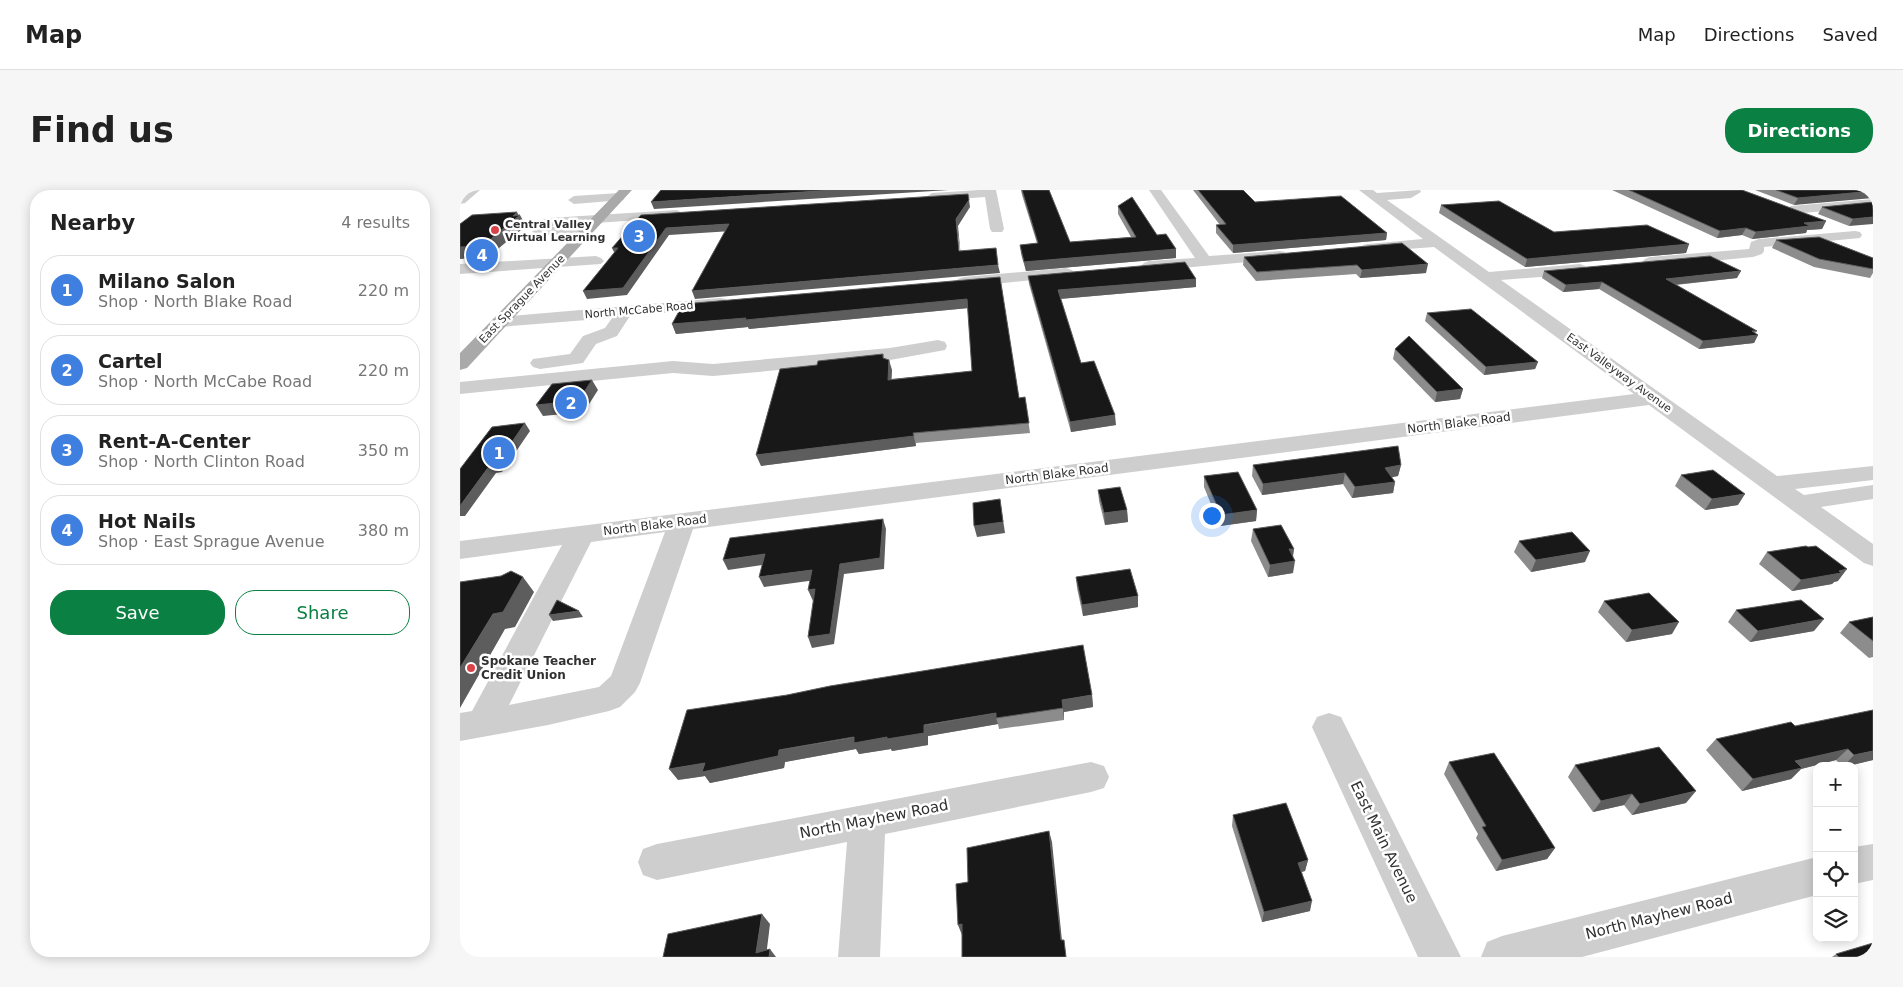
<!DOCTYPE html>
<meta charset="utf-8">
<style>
body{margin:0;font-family:"DejaVu Sans",sans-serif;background:#f6f6f6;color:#222}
.controls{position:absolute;right:15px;bottom:15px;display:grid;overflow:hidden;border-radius:10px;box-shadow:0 2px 12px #0003}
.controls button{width:45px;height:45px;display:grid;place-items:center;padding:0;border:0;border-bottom:1px solid #e0e0e0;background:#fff;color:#222;font:25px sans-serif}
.you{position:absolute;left:751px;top:325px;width:18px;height:18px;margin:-12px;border:4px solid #fff;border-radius:50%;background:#1a73e8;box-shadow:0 0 0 8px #1a73e833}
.badge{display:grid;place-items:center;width:32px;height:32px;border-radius:50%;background:#0b8043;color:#fff;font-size:16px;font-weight:700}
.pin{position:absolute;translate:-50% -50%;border:2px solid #fff;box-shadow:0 1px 5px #0006}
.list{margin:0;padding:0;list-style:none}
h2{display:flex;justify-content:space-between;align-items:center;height:65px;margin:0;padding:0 20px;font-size:21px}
h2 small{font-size:16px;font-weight:400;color:#767676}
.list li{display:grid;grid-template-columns:32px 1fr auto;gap:15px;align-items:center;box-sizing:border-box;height:70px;margin:0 10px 10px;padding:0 10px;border:1px solid #e0e0e0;border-radius:20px}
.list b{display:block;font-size:19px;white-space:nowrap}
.list p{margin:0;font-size:16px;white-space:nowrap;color:#767676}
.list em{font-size:16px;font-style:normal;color:#767676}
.actions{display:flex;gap:10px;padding:15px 20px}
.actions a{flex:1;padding:11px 0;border:1px solid #0b8043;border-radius:20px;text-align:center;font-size:18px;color:#0b8043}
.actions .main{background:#0b8043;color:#fff}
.icon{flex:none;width:28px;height:28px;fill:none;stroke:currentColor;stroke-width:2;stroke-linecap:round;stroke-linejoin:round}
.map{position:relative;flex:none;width:1413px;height:767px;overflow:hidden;border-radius:20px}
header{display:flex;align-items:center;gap:30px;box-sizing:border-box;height:70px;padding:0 25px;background:#fff;border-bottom:1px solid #e0e0e0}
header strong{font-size:24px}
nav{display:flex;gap:28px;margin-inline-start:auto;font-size:18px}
.intro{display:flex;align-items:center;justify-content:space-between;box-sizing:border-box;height:120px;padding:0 30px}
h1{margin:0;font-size:35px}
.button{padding:12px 22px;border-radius:20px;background:#0b8043;color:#fff;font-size:18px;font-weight:700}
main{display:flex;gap:30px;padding:0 30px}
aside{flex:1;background:#fff;border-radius:20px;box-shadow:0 2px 12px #0003}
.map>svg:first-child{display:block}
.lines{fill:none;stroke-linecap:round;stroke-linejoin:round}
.minor{fill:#cecece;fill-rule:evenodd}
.major{fill:#a9a9a9;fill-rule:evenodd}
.wall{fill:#8c8c8c}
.shaded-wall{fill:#5d5d5d}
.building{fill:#181818;stroke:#5d5d5d}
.poi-dot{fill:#d94348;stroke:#fff;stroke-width:2}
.labels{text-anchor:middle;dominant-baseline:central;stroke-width:5;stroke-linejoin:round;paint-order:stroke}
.far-poi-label{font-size:11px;font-weight:bold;fill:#313131;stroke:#fff;text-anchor:start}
.far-street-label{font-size:11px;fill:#313131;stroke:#fff}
.street-label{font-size:12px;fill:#313131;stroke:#fff}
.poi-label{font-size:12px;font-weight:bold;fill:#313131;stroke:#fff;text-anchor:start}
.near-street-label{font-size:15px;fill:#313131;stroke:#fff}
</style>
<header>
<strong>Map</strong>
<nav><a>Map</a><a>Directions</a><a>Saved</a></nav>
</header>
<div class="intro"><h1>Find us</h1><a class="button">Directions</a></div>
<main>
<aside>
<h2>Nearby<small>4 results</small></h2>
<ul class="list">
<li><span class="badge" style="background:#3f7fe0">1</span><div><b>Milano Salon</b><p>Shop · North Blake Road</p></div><em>220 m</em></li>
<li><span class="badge" style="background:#3f7fe0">2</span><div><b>Cartel</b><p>Shop · North McCabe Road</p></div><em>220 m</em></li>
<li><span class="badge" style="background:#3f7fe0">3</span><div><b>Rent-A-Center</b><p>Shop · North Clinton Road</p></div><em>350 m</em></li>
<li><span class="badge" style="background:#3f7fe0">4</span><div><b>Hot Nails</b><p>Shop · East Sprague Avenue</p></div><em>380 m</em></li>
</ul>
<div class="actions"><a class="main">Save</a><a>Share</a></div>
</aside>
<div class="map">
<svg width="1413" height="767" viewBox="0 0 1413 767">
<rect width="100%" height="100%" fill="#fff"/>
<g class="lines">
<g class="minor">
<polygon points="6,0 20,0 5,13 0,14 0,4"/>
<polygon points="519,0 536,0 544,39 542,42 532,42 530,39 525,7 472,11 466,7 472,3"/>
<polygon points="689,0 701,0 749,66 820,61 825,62 827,65 825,68 820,69 689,81 684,79 681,76 684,73 689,71 735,68"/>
<path d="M899,0H913L917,3L960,0L961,2L951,8L927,10L1029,82L1120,74L1125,76L1128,79L1125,82L1120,84L1041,90L1317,286L1413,276V290L1335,299L1344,305L1413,295V309L1361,317L1413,354V376L1404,373L1189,215L233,339L180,493L175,502L160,517L149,521L88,535L0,551V523L12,521L102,355L0,369V351L1174,204L974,57L908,62L903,61L901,58L903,55L908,54L963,49ZM205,342L151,486L139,497L49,515L131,352Z"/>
<polygon points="159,3 165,7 163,10 114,14 108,10 114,6"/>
<polygon points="1413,9 1413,17 1331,24 1324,20 1331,16"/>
<polygon points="217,20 224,24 222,27 93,36 92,37 135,35 137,38 130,42 79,46 72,42 84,29 89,28"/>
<polygon points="1395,41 1400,42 1402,45 1400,48 1304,57 1304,61 1302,64 1293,67 1190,77 1185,75 1182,72 1185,69 1190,67 1289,59 1291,52 1299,49"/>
<polygon points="136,66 141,68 144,71 141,74 0,84 0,74"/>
<polygon points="606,78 612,80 614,83 612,86 504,97 498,95 496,92 498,89 504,87"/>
<polygon points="260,108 266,109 268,113 266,117 170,126 157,146 136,154 123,173 80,179 73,177 70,173 73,169 110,164 123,146 145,138 152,128 40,137 34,136 31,132 34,128 40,127"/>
<polygon points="478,150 485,152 487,156 485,160 430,170 253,186 213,183 0,204 0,192 213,171 253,174 430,158"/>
<polygon points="869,523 881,527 1001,767 958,767 852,537 857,527"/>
<polygon points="631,572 644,576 649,587 644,598 631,602 425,644 420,767 378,767 387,652 197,690 183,685 178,672 183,659 197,654"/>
<polygon points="1413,654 1413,690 1394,694 1394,657"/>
<polygon points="1357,667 1357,705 1122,767 1021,767 1027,752 1042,746"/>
</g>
<polygon class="major" points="159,0 172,0 7,178 0,180 0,163"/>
</g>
<g class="wall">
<polygon points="561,0 589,0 610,52 671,47 658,24 658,16 697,45 716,68 566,81 561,64 560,55 577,53 562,5"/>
<polygon points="733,0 783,0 795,12 927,43 926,50 773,63 756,43 756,35 760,35"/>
<polygon points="1152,0 1282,0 1366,31 1362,39 1347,40 1346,43 1292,49 1282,45 1257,48"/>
<polygon points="1295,0 1413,0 1334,15"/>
<polygon points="1413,12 1389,36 1358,24 1362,17"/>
<polygon points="981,15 1094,42 1229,54 1226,63 1065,77 979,23"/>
<polygon points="1316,50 1413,68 1413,83 1410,88 1354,77 1312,58"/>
<polygon points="942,53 966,83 900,88 896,84 796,91 783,75 784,67"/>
<polygon points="1084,81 1277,88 1216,95 1297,141 1295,143 1298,145 1294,153 1239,159 1139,99 1103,102 1082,88"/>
<polygon points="568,86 736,89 736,97 600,109 621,173 656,235 611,242 569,94"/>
<polygon points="540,87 559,208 565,207 570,243 456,253 456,256 301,276 357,175 423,164 424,169 432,180 431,189 512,181 508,118 289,139 288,137 216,144 212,134"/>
<polygon points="967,123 1078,172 1075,179 1024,185 965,131"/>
<polygon points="935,159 1003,199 1000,209 975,212 933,169"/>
<polygon points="793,275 941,275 938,286 932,287 935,292 933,303 892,308 883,294 802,305 792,286"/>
<polygon points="1221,285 1278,315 1245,320 1215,296"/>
<polygon points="744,286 797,320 796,331 760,336 744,297"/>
<polygon points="638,300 667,320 668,332 645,335 639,311"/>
<polygon points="793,339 834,359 833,367 833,383 808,387 791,351"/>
<polygon points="1059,351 1125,372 1071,382 1054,362"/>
<polygon points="1307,362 1378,391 1374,392 1372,394 1332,401 1299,374"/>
<polygon points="616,387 678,406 678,417 623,426 617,398"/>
<polygon points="1144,411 1212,444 1166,452 1138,422"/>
<polygon points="1276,420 1354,441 1290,452 1268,432"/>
<polygon points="1413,427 1413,467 1409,468 1380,443 1389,432"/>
<polygon points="632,505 633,517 604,522 604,530 539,539 538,534 468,546 468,555 432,561 431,559 399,564 396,559 325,572 324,578 250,593 245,586 218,590"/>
<polygon points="1335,536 1413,570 1388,576 1382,576 1376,570 1341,579 1331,589 1282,601 1246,560 1256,549"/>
<polygon points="989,572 1095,658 1087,669 1036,681 1016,648 1018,644 984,584"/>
<polygon points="1115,575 1226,613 1172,625 1164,615 1133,622 1108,587"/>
<polygon points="773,625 848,670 845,681 842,682 850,721 802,732 772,636"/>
<polygon points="1376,764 1413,767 1372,767"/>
</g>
<g class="shaded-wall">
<polygon points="374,0 489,0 194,19 191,12"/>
<polygon points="1413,1 1413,8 1334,15 1338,8"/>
<polygon points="509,10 510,17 498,36 501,68 496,29"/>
<polygon points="57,22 59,26 60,25 66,36 28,67 0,69 0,57 53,26"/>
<polygon points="1413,27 1413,34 1389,36 1393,29"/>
<polygon points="1366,31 1362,39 1347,40 1346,43 1292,49 1296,42 1344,33"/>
<polygon points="269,34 272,41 209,45 167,105 127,109 123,101 206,38"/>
<polygon points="1286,38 1282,45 1257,48 1260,41"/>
<polygon points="927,43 926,50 773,63 773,55"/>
<polygon points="1229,54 1226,63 1065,77 1067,69"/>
<polygon points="152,58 158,58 156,66"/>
<polygon points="716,59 716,68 566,81 564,72"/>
<polygon points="968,74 966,83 900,88 902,80"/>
<polygon points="538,75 540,83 235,109 232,101"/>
<polygon points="1281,81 1277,88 1202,96 1206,89"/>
<polygon points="736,89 736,97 599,109 598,100"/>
<polygon points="1142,92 1139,99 1103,102 1106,95"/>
<polygon points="507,109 509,118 289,139 288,137 216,144 212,134"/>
<polygon points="1298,145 1294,153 1239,159 1243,151"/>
<polygon points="429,170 432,180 431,200 428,190"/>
<polygon points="1078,172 1075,179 1024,185 1026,177"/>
<polygon points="132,190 138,200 124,222 83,226 76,215"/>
<polygon points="1003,199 1000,209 975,212 977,202"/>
<polygon points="655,225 656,235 611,242 610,232"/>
<polygon points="65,233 70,241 42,282 36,283 5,326 0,326 0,316 30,275"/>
<polygon points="453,243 456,256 301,276 296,265"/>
<polygon points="941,275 938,286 922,289 925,278"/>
<polygon points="885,283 883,294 802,305 803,294"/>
<polygon points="935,292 933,303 892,308 895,297"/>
<polygon points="1285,304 1278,315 1245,320 1252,309"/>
<polygon points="540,309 545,343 517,347 514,336"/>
<polygon points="667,320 668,332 645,335 644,323"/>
<polygon points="797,320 796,331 760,336 761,325"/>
<polygon points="423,329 426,339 424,379 384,384 374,454 352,458 348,447 380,374"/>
<polygon points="829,359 834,359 832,370"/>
<polygon points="1130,361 1125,372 1071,382 1076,370"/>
<polygon points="305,364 310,374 268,380 263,370"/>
<polygon points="835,371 833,383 808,387 810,375"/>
<polygon points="1387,379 1378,391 1374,392 1372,394 1332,401 1341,390"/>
<polygon points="352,380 356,390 304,397 299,387"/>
<polygon points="63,387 74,402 55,437 45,439 0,518 0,478 33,424"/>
<polygon points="355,399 359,410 353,411 348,400"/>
<polygon points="678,406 678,417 623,426 622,415"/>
<polygon points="119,421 123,427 93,431 89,425"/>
<polygon points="1364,429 1354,441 1290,452 1298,441"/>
<polygon points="1219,432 1212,444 1166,452 1172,440"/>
<polygon points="632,505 633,517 604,522 604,530 602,510"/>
<polygon points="536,523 536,528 538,534 468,546 468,555 432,561 431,559 399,564 396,559 325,572 324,578 250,593 245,586 218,590 209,579"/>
<polygon points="1388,559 1376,570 1341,579 1331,589 1282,601 1293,589 1335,571"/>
<polygon points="1413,561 1413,570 1388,576 1384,576 1394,565"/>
<polygon points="1236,601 1226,613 1172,625 1180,614"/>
<polygon points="1172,604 1164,615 1133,622 1141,611"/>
<polygon points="589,641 592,652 603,761 601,750"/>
<polygon points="1095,658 1087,669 1036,681 1042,670"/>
<polygon points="848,670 845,681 835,683 838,673"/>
<polygon points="852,711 850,721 802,732 804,722"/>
<polygon points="302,724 310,734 306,767 296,763"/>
<polygon points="502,734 502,745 498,735"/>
<polygon points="310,759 316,767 309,767"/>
</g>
<g class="building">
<polygon points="201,0 374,0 191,12"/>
<polygon points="562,0 589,0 610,52 676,47 658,16 672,7 697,45 706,44 716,59 564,72 560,55 578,53"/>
<polygon points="738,0 783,0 795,12 881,6 927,43 773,55 756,35 766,34"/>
<polygon points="1169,0 1282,0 1366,31 1344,33 1350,36 1296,42 1286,38 1260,41"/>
<polygon points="1316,0 1413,0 1413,1 1338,8"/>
<polygon points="508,4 509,10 496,29 499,61 536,58 538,75 232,101 269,34 206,38 163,98 123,101 158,58 152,58 181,25"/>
<polygon points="1039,11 1094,42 1187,35 1229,54 1067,69 981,15"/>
<polygon points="1413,12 1413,27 1393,29 1362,17"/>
<polygon points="57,22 53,26 60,25 22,56 0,57 0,34 12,25"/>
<polygon points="1359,47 1413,68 1413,79 1359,69 1316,50"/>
<polygon points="942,53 968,74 902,80 897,75 797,82 784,67"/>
<polygon points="1250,66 1281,81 1206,89 1297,141 1292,141 1298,145 1243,151 1142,92 1106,95 1084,81"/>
<polygon points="725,72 736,89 598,100 621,173 634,171 655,225 610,232 568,86"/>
<polygon points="540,87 559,208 565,207 569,233 453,243 454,246 296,265 320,179 357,175 358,171 423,164 423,168 429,170 428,190 512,181 507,109 285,130 286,128 212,134 223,114"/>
<polygon points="1011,119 1078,172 1026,177 967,123"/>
<polygon points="949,146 1003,199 977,202 935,159"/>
<polygon points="132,190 118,211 76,215 92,194"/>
<polygon points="65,233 36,275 30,275 0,316 0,279 32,237"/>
<polygon points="938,256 941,275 925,278 935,292 895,297 885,283 803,294 793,275"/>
<polygon points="1253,280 1285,304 1252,309 1221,285"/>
<polygon points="778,282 797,320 761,325 744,286"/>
<polygon points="660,297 667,320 644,323 638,300"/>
<polygon points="540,309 543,332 514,336 513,313"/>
<polygon points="423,329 420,368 380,374 370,444 348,447 355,399 348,400 352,380 299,387 305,364 263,370 270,348"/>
<polygon points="821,335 834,359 829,359 835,371 810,375 793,339"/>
<polygon points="1112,342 1130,361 1076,370 1059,351"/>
<polygon points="1346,356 1348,357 1356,356 1387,379 1379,381 1381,383 1341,390 1307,362"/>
<polygon points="670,379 678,406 622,415 616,387"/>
<polygon points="51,381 63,387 43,422 33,424 0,478 0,392 41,386"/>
<polygon points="1189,403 1219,432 1172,440 1144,411"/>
<polygon points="97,410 119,421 89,425"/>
<polygon points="1341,410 1364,429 1298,441 1276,420"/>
<polygon points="1413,427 1413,451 1389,432"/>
<polygon points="623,455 632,505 602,510 603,518 536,528 536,523 464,535 464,543 427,549 427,547 394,553 394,547 319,560 318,566 242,582 245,573 209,579 227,520 327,505 370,496"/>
<polygon points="1413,520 1413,561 1394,565 1388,559 1335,571 1342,578 1293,589 1256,549 1331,532 1335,536"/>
<polygon points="1199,557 1236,601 1180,614 1172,604 1141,611 1115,575"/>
<polygon points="1034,563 1095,658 1042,670 1022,637 1026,636 989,572"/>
<polygon points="826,613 848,670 838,673 852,711 804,722 773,625"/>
<polygon points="589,641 601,750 604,750 606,767 502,767 502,734 498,735 496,694 508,692 507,658"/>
<polygon points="302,724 296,763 310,759 309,767 203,767 208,744"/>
<polygon points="1413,753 1413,767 1379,767 1376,764"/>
</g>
<g class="poi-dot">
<circle cx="35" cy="40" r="5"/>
<circle cx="11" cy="478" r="5"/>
</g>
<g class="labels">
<g class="far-poi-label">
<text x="45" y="34">Central Valley<tspan x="45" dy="13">Virtual Learning</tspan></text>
</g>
<g class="far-street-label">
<text transform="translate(62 109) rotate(-46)">East Sprague Avenue</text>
<text transform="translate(179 120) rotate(-5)">North McCabe Road</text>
<text transform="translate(1159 183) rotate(36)">East Valleyway Avenue</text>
</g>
<g class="street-label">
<text transform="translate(999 233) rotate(-7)">North Blake Road</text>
<text transform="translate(597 284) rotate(-7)">North Blake Road</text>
<text transform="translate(195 335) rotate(-7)">North Blake Road</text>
</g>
<g class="poi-label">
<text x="21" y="471">Spokane Teacher<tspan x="21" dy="14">Credit Union</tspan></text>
</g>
<g class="near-street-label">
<text transform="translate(414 629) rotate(-11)">North Mayhew Road</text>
<text transform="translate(924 652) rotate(64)">East Main Avenue</text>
<text transform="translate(1199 726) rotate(-14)">North Mayhew Road</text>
</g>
</g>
</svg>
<div class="controls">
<button>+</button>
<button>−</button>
<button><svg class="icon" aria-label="locate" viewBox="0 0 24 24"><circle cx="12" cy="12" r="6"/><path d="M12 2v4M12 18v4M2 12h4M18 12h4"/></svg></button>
<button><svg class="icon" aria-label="layers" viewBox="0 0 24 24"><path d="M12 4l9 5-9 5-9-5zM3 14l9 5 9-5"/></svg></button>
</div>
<div class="you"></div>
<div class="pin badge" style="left:39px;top:263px;background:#3f7fe0">1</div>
<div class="pin badge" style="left:111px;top:213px;background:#3f7fe0">2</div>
<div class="pin badge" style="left:179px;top:46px;background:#3f7fe0">3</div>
<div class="pin badge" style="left:22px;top:65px;background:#3f7fe0">4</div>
</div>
</main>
